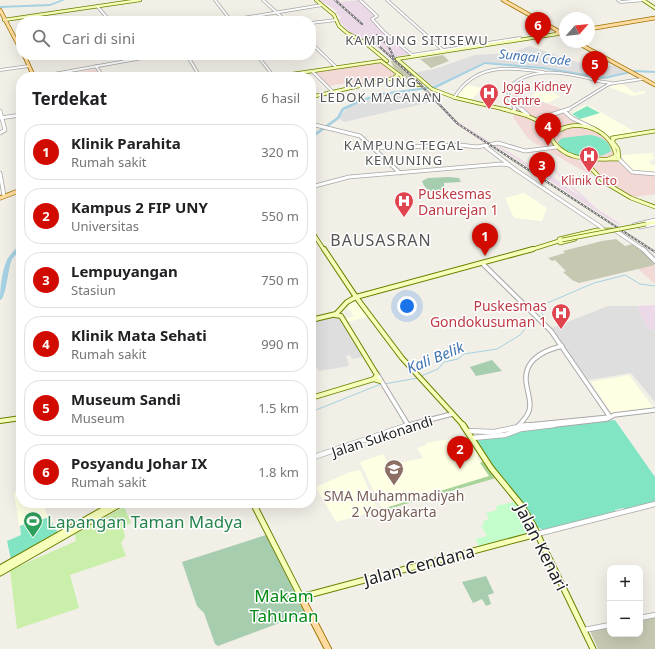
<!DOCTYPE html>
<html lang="id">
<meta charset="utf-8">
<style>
body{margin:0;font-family:"Noto Sans",sans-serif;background:#f2f2f2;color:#202124}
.controls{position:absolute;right:12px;bottom:12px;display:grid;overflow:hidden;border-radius:8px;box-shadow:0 4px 16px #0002}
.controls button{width:36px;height:36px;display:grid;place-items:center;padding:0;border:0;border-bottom:1px solid #e0e0e0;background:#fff;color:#202124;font:20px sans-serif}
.compass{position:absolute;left:559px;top:12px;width:36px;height:36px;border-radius:50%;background:#fff;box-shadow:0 4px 16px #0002;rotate:63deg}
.you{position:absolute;left:407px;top:306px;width:14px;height:14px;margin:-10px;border:3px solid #fff;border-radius:50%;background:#1a73e8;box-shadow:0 0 0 6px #1a73e833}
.badge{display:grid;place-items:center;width:26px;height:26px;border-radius:50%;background:#d20b00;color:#fff;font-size:13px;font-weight:700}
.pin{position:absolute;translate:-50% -33px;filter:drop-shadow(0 1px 2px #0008)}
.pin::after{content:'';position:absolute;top:21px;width:14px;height:12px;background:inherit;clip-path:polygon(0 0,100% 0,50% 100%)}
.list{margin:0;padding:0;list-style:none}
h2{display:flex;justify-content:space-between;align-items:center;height:52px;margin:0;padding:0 16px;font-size:17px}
h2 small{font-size:13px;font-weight:400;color:#757577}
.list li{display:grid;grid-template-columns:26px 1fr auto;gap:12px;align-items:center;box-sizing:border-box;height:56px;margin:0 8px 8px;padding:0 8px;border:1px solid #e0e0e0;border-radius:16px}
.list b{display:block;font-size:15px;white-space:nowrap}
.list p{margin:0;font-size:13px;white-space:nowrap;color:#757577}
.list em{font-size:13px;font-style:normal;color:#757577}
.icon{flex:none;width:22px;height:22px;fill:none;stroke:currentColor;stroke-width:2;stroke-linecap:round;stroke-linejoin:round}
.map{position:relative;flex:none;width:655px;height:649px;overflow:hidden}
.search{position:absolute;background:#fff;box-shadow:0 4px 16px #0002;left:16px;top:16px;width:300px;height:44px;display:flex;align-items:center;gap:10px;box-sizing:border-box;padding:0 14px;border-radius:16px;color:#757577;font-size:15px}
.panel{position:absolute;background:#fff;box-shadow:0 4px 16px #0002;left:16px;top:72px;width:300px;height:436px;border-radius:16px}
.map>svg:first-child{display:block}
.residential{fill:#dfdede}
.commercial{fill:#f3d9d6}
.industrial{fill:#ecd9e7}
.education{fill:#feffe3}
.construction{fill:#c6c8b2}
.grass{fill:#c9efab}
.forest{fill:#a8d49a}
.cemetery{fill:#a7cdaf}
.park{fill:#c3fdcb}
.pitch{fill:#81e5c4}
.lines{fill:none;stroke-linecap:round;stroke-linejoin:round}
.stream{stroke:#a5d1e2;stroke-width:1}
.river{fill:#a5d1e2;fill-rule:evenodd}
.tertiary-far3-casing{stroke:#a8a8a8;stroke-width:3.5}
.tertiary-far2-casing{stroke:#a8a8a8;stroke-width:4.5}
.tertiary-far1-casing{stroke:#a8a8a8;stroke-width:5.5}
.tertiary-casing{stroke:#a8a8a8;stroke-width:6}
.secondary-far3-casing{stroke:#6c8000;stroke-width:4}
.secondary-far2-casing{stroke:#6c8000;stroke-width:4.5}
.secondary-far1-casing{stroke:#6c8000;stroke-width:6}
.secondary-casing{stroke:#6c8000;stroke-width:7}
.primary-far2-casing{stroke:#9e7300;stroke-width:4.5}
.primary-far1-casing{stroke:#9e7300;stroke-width:5}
.primary-casing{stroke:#9e7300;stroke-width:8}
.tertiary-far3{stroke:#fff;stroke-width:2}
.tertiary-far2{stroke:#fff;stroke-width:3}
.tertiary-far1{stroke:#fff;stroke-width:3.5}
.tertiary{stroke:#fff;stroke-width:4.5}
.secondary-far3{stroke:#f7feba;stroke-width:2.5}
.secondary-far2{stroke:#f7feba;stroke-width:3}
.secondary-far1{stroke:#f7feba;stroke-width:4}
.secondary{stroke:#f7feba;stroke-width:5}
.primary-far2{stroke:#ffdb9f;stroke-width:3}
.primary-far1{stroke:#ffdb9f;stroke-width:3.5}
.primary{stroke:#ffdb9f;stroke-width:6}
.rail-casing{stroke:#6f6f6f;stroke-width:2}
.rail{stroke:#fff;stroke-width:1;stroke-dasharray:2;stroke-linecap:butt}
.secondary-bridge-casing{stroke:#6c8000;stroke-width:4.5;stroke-linecap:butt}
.secondary-bridge{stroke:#f7feba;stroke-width:3}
.labels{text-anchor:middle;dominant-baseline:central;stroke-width:3;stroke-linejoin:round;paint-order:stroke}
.far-health-label{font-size:12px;fill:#be3a42;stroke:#fff;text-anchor:start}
.far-neighbourhood-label{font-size:13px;letter-spacing:1px;fill:#545454;stroke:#fff}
.far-water-label{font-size:13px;font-style:italic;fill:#4274b1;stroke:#fff}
.health-label{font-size:14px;fill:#be3a42;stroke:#fff;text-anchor:start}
.street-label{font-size:14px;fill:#212121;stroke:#fff}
.education-label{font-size:14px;fill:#785e54;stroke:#fff}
.water-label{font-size:15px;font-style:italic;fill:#4274b1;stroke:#fff}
.quarter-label{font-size:16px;letter-spacing:1px;fill:#545454;stroke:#fff}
.near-leisure-label{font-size:17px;fill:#27864d;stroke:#fff;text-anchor:start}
.near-street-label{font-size:17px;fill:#212121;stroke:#fff}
.near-park-label{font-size:17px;fill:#048a17;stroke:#fff}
</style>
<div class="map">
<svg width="655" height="649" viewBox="0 0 655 649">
<rect width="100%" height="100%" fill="#f2efe7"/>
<g class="residential">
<polygon points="530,46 595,68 614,65 626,72 609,78 597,78 542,68 485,63 432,86 413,73 434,69 475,55 509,53"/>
<polygon points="403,93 413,96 426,95 427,103 344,122 339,118 348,107 366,99"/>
<polygon points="608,306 637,306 648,328 655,332 655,402 631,373 588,380 552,328"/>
<polygon points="337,316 341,317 364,357 352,359 350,355 346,356 349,366 319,371 311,358 311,322"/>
</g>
<g class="commercial">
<polygon points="382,62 396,75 394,77 355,85 352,82 329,86 316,72"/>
<polygon points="97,69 100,76 69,77 68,74"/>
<polygon points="512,94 526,97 560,108 568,118 597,132 610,143 614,156 630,172 655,174 655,194 634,197 607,181 597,173 590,175 533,142 527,137 513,117 518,107 514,102"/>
<polygon points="655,265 655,283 654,283 637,268"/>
</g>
<g class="industrial">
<polygon points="320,0 339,0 341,2 359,0 375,16 371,19 410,54 394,57 421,83 418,83 384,52 367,39 363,40 350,33 340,22 338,19 342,18 336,13 337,11"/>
<polygon points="427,93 429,93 455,120 491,143 486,144 455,123"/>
<polygon points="496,146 499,146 544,174 547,173 582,198 546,163 529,152 531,152 557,169 555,170 597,209 621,224 619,225 604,216"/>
<polygon points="655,305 655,332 647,327 637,306"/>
</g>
<g class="education">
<polygon points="621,83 635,93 644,91 646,93 632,96 609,87"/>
<polygon points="463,84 482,88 471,100 456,97"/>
<polygon points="542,89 561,96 548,103 530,97"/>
<polygon points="585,105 590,106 635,132 609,136 570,114"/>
<polygon points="651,153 655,154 652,155 655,159 648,160 655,160 649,161 652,165 655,165 655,173 635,173 624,162 622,155"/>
<polygon points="524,193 547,208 542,221 514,218 505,198"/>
<polygon points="354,302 358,302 369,316 349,322 345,319 354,316 347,307"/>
<polygon points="629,375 653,407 652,409 614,413 611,412 591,382"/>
<polygon points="465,436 478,455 476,456 490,476 382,509 360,462 383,454 389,465 423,458 417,448 426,445 426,443"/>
<polygon points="360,470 378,510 336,522 316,487 350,472"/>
<polygon points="21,490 21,503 43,503 48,517 19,525 14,492"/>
</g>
<g class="construction">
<polygon points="443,55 449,61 431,68 420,59"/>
<polygon points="393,60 414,79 418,83 407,83 405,77 393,67 392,63 390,61"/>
<polygon points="616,239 625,246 633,244 641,250 655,265 579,283 572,280 563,272 566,271 555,260 552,261 548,258 565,253 563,251 602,241"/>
<polygon points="655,617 655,649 598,649 590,631 610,627 610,634 640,634 640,620"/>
</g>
<polygon class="grass" points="124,507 131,523 123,527 125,537 121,543 126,556 70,575 79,608 17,629 10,570 76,541 75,534"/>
<polygon class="forest" points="484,461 496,478 385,510 382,509 489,476 480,463"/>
<g class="cemetery">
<path d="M449,177L459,178L461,182L444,183V187L449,193C438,196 426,193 422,181L428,178Z"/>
<polygon points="492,360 502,371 476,376 470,367"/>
<polygon points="266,535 306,613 218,646 215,644 204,613 197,606 182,562"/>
<polygon points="486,576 494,593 488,595 491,604 486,606 482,599 473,603 462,582"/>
</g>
<polygon class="park" points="518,501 534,530 531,534 480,548 475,539 487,536 481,526 484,525 483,521 489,519 486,513 497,510 496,506"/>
<g class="pitch">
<polygon points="587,106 600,113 580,119 572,114"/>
<path d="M588,135C597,135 610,140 611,151C598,161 566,159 558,142L562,138Z"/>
<polygon points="615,420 655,477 655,502 626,510 623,508 615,510 616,512 543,530 537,527 523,503 498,475 477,444 477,440 513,434 523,431"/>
<polygon points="47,518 49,518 59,534 11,560 7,541 21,535 20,526"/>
</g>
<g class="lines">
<g class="stream">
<polyline points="541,319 544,317 538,307 594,283 625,275 640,284 655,286"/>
<polyline points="421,376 438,369 444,362 458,359 464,354 497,349 520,335 530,323 538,320"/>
<polyline points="384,384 418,378"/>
<polyline points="311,412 381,384"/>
</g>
<g class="river">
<polygon points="61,0 65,0 50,6 0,8 0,6 50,4"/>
<polygon points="485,62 543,67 604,77 635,70 655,71 655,73 635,72 604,79 543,69 485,64 436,88 382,95 363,101 344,110 339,119 311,139 311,136 337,117 342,108 361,99 382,93 434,86"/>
<path d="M19,245H21V249L12,259L10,265L5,291L2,299L0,300C0,289 2,270 7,260C10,254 15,250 19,245Z"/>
</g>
<g class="tertiary-far3-casing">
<g id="tertiary-far3">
<polyline points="215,0 231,21"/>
<polyline points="263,0 286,21"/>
<polyline points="360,0 377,16 372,19 384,32 412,55 520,38"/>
<polyline points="387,0 444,51"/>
<polyline points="618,0 621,2 644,0"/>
<polyline points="97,6 110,21"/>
<polyline points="231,20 322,5"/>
<polyline points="311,23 336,20"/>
<polyline points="311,43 336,67"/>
<polyline points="187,55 200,77"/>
<polyline points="257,55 274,77"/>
<polyline points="96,66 103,77"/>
<polyline points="0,70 29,66"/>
<polyline points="312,71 332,91"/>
<polyline points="37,77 159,55"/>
<polyline points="597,81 611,83"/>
<path d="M454,98C475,63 507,67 543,72"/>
<polyline points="516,106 522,110"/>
<path d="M514,110L515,109L509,99L508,89C530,64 570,73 599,81"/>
<polyline points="567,110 609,84 642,79"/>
</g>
</g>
<g class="tertiary-far2-casing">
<g id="tertiary-far2">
<polyline points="521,109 528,115"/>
<polyline points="0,111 5,130 0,133"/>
<polyline points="513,111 515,109"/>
<polyline points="565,112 572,118 595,129"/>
<polyline points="0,118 21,115"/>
<polyline points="538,119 569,109"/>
<polyline points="311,124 360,136 400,173"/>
<polyline points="487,145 486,147 516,170 601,227 603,229 602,232"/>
<polyline points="375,148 460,145 477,147 498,143 525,151 557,147"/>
<polyline points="619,159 632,172 655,174"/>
<polyline points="0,173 4,196"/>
<polyline points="311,187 349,177 501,164 509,165"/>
<polyline points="634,225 655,220"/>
<polyline points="640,227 655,224"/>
<polyline points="616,231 644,250"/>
</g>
</g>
<g class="tertiary-far1-casing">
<g id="tertiary-far1">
<polyline points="643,249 655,261"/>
<polyline points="483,264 551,331 610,417"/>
<polyline points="377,374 408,425"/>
<polyline points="405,426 452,414"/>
<path d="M518,426C522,422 527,417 529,411C532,403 528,395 527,387C521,362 541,351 562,346"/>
<polyline points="519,426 610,417"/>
<polyline points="546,426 607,419 614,415 655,410"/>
</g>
</g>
<g class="tertiary-casing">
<g id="tertiary">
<polyline points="468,431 494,432 528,425"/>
<polyline points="472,438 505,435 521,429 554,425"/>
<polyline points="311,458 408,425"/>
<polyline points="537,534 655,504"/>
<polyline points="640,618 655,615"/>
<polyline points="584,630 610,625"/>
</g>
</g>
<g class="secondary-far3-casing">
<g id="secondary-far3">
<polyline points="316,0 334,15 339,26 347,33 364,42 387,61"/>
<polyline points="643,0 655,8"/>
<polyline points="4,20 140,0"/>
<polyline points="272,77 381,61 401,76 404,84 420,85"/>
<polyline points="311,97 394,78 398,74"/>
<polyline points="507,110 456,98 432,89 397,59 557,34"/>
</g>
</g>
<g class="secondary-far2-casing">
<g id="secondary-far2">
<polyline points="503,109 525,115 557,129 563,129"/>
<polyline points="612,138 655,131"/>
<polyline points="582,159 604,182 631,198 655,207"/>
<path d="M608,159L616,156C611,126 571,116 550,136C563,163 593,159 619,159L618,149L612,141L614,139"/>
<polyline points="646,224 655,222"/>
<polyline points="311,230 324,250"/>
<polyline points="559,239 597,230 613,230"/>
<polyline points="560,243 575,239"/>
<polyline points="530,250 562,240"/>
</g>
</g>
<g class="secondary-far1-casing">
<g id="secondary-far1">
<polyline points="324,249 356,297 402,358 464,426"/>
<polyline points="311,320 336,314 347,302 356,297 533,249"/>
<polyline points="374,379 380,381"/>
<polyline points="311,398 374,379 377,375 341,316 335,315"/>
<polyline points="0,421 21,418"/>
</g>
</g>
<g class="secondary-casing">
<g id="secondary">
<polyline points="463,425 491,468 522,506 533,525 593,649"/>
<polyline points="253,503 301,597 537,534"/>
<polyline points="0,568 115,503"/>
<polyline points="0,573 122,503"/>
</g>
</g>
<g class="primary-far2-casing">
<g id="primary-far2">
<polyline points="503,0 560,32"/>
<polyline points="0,10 21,50"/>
<polyline points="589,29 655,18"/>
<polygon points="558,32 565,34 557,33"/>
<polyline points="576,42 655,85"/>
<polyline points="24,55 34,77"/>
</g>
</g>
<g class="primary-far1-casing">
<polyline id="primary-far1" points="0,198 21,190"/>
</g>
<g class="primary-casing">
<polyline id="primary" points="301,597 328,649"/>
</g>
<use href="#tertiary-far3" class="tertiary-far3"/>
<use href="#tertiary-far2" class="tertiary-far2"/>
<use href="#tertiary-far1" class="tertiary-far1"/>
<use href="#tertiary" class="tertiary"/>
<use href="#secondary-far3" class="secondary-far3"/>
<use href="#secondary-far2" class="secondary-far2"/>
<use href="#secondary-far1" class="secondary-far1"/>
<use href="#secondary" class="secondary"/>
<use href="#primary-far2" class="primary-far2"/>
<use href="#primary-far1" class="primary-far1"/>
<use href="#primary" class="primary"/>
<g class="rail-casing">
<g id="rail">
<polyline points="335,0 362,24"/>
<polyline points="377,35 388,45 394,58"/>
<polyline points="370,38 414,78 458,124 655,252"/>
</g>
</g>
<use href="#rail" class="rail"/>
<g class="secondary-bridge-casing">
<polyline id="secondary-bridge" points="562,240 646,224"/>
</g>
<use href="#secondary-bridge" class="secondary-bridge"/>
</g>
<defs>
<g id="hospital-pin" transform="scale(1)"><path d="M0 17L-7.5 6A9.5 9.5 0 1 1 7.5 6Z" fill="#e0444e" stroke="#fff"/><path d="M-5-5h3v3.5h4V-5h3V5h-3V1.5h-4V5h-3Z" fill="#fff"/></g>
<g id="school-pin" transform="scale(1)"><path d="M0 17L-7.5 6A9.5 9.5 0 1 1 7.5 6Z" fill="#8d6e63" stroke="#fff"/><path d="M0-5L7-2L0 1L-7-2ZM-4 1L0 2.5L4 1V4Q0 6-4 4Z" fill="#fff"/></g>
<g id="stadium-pin" transform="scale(1)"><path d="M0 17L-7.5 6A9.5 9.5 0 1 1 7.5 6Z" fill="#2e9e5b" stroke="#fff"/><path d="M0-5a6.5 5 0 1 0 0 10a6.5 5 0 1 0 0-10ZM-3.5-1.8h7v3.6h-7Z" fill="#fff"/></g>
</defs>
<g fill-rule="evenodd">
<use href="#hospital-pin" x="489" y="93"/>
<use href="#hospital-pin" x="589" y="156"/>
<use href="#hospital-pin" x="404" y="201"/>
<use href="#hospital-pin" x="561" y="313"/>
<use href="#school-pin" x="394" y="469"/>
<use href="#stadium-pin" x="33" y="521"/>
</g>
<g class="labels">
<g class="far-health-label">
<text x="503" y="86">Jogja Kidney<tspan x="503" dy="14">Centre</tspan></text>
<text x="589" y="180" text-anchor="middle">Klinik Cito</text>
</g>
<g class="far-neighbourhood-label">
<text x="417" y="40">KAMPUNG SITISEWU</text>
<text x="381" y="82">KAMPUNG<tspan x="381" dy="15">LEDOK MACANAN</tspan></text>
<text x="404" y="145">KAMPUNG TEGAL<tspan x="404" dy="15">KEMUNING</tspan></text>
</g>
<g class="far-water-label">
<text transform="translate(535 57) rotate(6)">Sungai Code</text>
</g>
<g class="health-label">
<text x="418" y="193">Puskesmas<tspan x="418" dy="16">Danurejan 1</tspan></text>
<text x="547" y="305" text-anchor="end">Puskesmas<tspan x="547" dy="16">Gondokusuman 1</tspan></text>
</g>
<g class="street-label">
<text transform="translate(382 436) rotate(-18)">Jalan Sukonandi</text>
</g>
<g class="education-label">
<text x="394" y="495">SMA Muhammadiyah<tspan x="394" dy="16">2 Yogyakarta</tspan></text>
</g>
<g class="water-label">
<text transform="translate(435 357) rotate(-22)">Kali Belik</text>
</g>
<g class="quarter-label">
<text x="381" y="240">BAUSASRAN</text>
</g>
<g class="near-leisure-label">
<text x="47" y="521">Lapangan Taman Madya</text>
</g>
<g class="near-street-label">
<text transform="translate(542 547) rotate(63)">Jalan Kenari</text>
<text transform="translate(419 565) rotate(-15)">Jalan Cendana</text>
</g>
<g class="near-park-label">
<text x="284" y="595">Makam<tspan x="284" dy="20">Tahunan</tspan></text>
</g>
</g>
</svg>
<div class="controls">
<button>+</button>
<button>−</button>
</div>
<svg class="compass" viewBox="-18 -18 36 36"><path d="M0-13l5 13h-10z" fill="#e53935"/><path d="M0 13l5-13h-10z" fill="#757577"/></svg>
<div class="you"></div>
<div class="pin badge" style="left:485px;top:256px">1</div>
<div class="pin badge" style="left:460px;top:469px">2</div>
<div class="pin badge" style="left:542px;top:185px">3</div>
<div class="pin badge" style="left:548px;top:146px">4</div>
<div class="pin badge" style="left:595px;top:84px">5</div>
<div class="pin badge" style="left:538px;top:45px">6</div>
<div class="search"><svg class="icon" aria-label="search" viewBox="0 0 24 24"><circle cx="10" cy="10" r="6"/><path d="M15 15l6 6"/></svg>Cari di sini</div>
<section class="panel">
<h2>Terdekat<small>6 hasil</small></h2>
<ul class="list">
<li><span class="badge">1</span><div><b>Klinik Parahita</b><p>Rumah sakit</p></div><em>320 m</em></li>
<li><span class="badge">2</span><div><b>Kampus 2 FIP UNY</b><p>Universitas</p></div><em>550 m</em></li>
<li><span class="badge">3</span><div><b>Lempuyangan</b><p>Stasiun</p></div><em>750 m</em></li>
<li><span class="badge">4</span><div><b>Klinik Mata Sehati</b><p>Rumah sakit</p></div><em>990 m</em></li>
<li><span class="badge">5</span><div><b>Museum Sandi</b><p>Museum</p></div><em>1.5 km</em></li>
<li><span class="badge">6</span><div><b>Posyandu Johar IX</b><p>Rumah sakit</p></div><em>1.8 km</em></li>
</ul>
</section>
</div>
